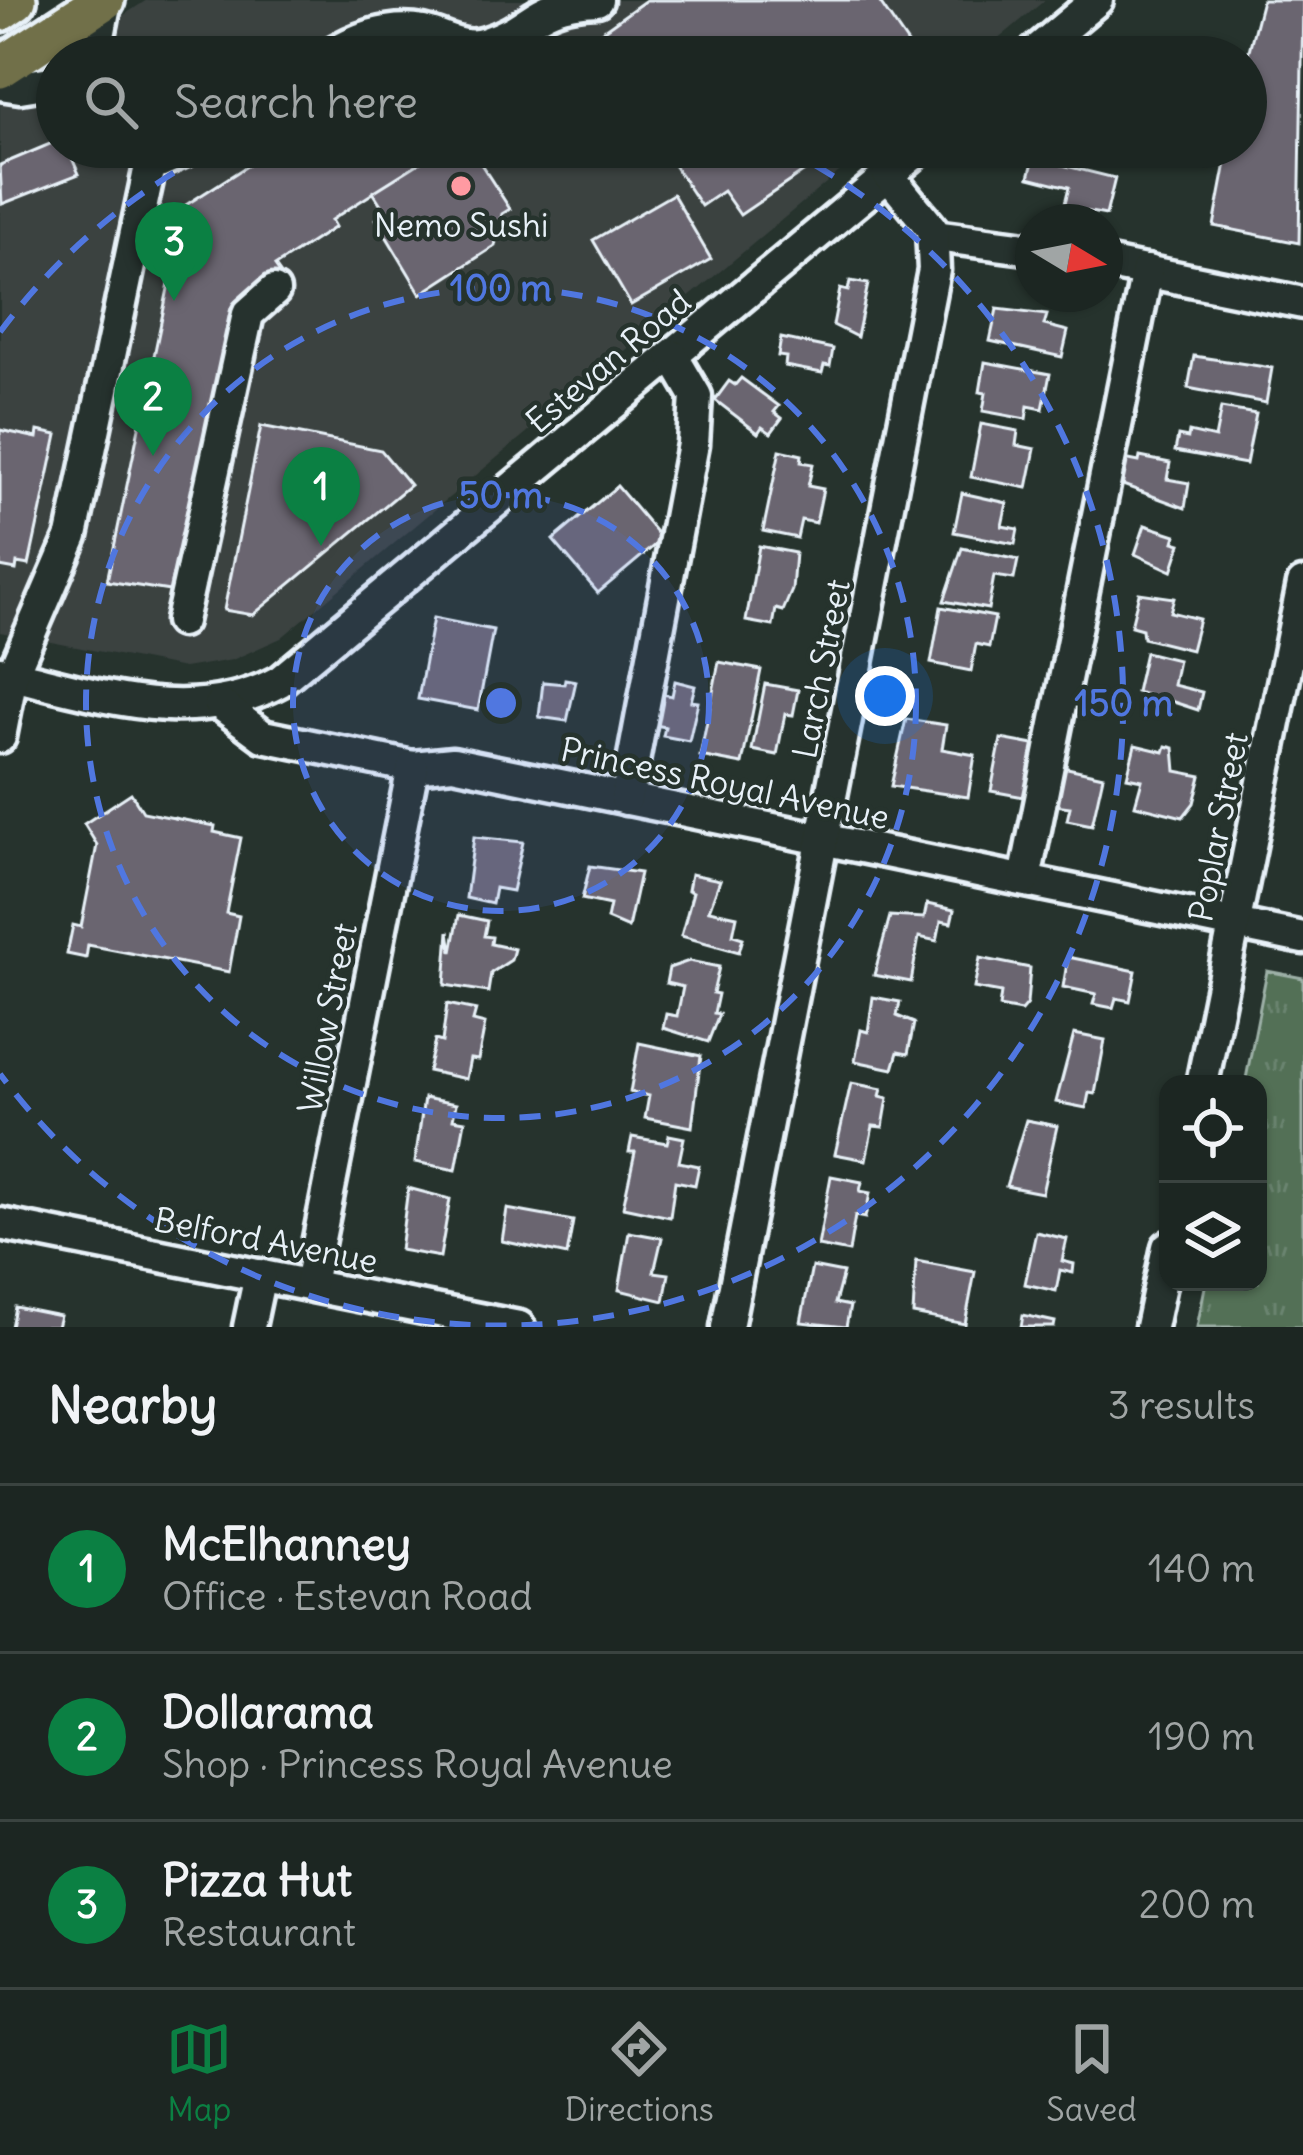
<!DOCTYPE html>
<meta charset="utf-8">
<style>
body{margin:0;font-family:Delius,sans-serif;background:#252e2a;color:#f1f3f6}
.controls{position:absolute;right:36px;bottom:36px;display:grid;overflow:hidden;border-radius:24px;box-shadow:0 3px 9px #0004}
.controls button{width:108px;height:108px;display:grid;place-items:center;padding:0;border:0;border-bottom:3px solid #3a4340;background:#1c2622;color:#f1f3f6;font:60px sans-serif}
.compass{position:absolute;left:1015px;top:204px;width:108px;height:108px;border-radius:50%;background:#1c2622;box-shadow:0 3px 9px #0004;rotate:100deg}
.you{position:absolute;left:885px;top:696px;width:42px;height:42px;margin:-30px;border:9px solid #fff;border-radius:50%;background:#1a73e8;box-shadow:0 0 0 18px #1a73e833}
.badge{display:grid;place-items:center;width:78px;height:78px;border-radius:50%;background:#0b8043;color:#fff;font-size:39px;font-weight:700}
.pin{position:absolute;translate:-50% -99px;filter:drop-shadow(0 3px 6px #0008)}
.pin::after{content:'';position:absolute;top:63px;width:42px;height:36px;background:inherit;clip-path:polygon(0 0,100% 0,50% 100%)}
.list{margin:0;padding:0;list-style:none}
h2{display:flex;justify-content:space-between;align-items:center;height:156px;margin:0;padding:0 48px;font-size:51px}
h2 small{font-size:39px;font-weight:400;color:#a0a5a5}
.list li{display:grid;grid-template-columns:78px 1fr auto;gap:36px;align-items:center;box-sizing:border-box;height:168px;padding:0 48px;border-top:3px solid #3a4340}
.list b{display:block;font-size:45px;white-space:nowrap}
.list p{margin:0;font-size:39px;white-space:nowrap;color:#a0a5a5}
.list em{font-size:39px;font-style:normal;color:#a0a5a5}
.icon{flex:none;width:66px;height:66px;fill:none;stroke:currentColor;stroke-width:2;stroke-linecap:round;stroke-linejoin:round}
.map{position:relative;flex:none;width:1303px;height:1327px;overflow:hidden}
.search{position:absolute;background:#1c2622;box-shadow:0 3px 9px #0004;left:36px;right:36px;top:36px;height:132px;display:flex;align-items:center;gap:30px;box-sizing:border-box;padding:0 42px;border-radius:66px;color:#a0a5a5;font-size:45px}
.sheet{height:660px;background:#1c2622}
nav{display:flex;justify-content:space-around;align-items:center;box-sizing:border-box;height:168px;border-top:3px solid #3a4340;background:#1c2622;font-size:33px;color:#a0a5a5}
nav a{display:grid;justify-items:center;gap:6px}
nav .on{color:#0b8043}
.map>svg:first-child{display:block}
.built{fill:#3b4241}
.grass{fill:url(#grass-tufts);stroke:#9db0a7;stroke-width:3}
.building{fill:#6b656f;stroke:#e8f1f8;stroke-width:3}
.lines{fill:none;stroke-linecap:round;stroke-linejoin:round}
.minor-casing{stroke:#e8f1f8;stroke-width:39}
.major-casing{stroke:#e8f1f8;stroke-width:48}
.minor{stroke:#26332d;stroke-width:30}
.major{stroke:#71704a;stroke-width:39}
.ring{fill:none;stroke:#5077e0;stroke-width:6;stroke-dasharray:21 15}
.poi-dot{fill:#ff9aa2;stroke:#26332d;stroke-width:4.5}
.labels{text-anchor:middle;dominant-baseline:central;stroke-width:9;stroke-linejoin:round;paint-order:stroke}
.poi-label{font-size:33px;fill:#e8f1f8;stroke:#26332d}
.street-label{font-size:33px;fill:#e8f1f8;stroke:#26332d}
.centre{fill:#5077e0;stroke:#26332d;stroke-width:6}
.ring-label{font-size:36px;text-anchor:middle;font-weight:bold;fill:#5077e0;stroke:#26332d;stroke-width:9;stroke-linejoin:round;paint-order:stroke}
</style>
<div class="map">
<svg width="1303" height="1327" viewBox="0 0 1303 1327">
<defs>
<pattern id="grass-tufts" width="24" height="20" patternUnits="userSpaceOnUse" patternTransform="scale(3)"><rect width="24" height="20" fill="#526f56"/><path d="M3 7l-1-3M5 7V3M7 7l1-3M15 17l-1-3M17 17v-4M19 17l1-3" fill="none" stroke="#6b846f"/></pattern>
</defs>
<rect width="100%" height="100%" fill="#26332d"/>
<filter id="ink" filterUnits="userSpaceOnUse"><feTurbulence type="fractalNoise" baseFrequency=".00833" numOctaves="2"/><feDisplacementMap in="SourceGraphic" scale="24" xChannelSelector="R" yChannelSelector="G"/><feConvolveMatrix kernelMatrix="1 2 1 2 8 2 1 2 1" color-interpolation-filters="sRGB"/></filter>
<g filter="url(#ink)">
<g class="built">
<polygon points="147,0 1045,0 977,57 59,57"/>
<polygon points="57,59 57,147 869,147 281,638 232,660 184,668 0,632 0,95"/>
</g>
<polygon class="grass" points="1267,971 1303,978 1303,1327 1197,1327 1206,1282 1258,1282 1258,1084 1245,1084"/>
<g class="building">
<polygon points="878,0 917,57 601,57 587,42 646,0"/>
<polygon points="1262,0 1303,0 1299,243 1214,226 1229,147 1246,147 1246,62"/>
<polygon points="1159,36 1170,53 1181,46 1182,57 1128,57"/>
<polygon points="57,141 57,147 67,147 79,174 2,204 0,165"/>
<polygon points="277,147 445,147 331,220 335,227 275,266 280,273 241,298 182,593 107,581 174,260 180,261 183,243 167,217"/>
<polygon points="445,147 470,147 510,209 502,214 495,246 421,294 376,219 385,211 373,192"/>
<polygon points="662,147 819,147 825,157 740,215 723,191 701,206"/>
<polygon points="1034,158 1115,178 1106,215 1064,207 1069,187 1029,177"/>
<polygon points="673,194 711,259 631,305 593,240"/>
<polygon points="850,281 868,284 857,337 833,325 840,289 848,291"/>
<polygon points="997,309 1047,315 1044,325 1068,331 1062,357 990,341"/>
<polygon points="781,338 833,349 830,366 824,365 822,373 785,366 786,357 778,356"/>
<polygon points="1194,356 1272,368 1266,403 1188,388"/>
<polygon points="985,362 1050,374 1043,409 1028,406 1026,419 983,411 986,393 980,392"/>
<polygon points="741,378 779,406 774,412 782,418 771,433 762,427 758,433 715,400 729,381 735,385"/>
<polygon points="1221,408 1256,414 1246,464 1175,451 1178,436 1188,438 1189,432 1215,438"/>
<polygon points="981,424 1018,431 1016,445 1035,449 1027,488 971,477"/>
<polygon points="261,426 381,450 410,485 253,615 224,610"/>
<polygon points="0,430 37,438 38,431 57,435 29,565 17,563 16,570 0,567"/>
<polygon points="780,450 802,455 801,462 813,464 808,486 823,489 816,523 801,520 797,538 763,531"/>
<polygon points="1140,457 1170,463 1167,479 1189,483 1185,508 1120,484 1124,459 1139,462"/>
<polygon points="617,486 662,539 598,593 553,540"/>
<polygon points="962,493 1007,503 1002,526 1018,529 1015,544 954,532"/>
<polygon points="1145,525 1176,535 1174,542 1181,544 1172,571 1135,554"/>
<polygon points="759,546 795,553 792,590 783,611 776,609 773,626 746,621"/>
<polygon points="962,548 1018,560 1014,579 994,576 988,609 944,601"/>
<polygon points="1139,593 1174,598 1170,612 1199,619 1191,650 1143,638 1142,629 1131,626"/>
<polygon points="941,607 995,617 989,647 976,644 971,671 931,663"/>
<polygon points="433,618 493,630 478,710 418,699"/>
<polygon points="1145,652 1178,660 1173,685 1202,692 1198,710 1155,696 1154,701 1146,700 1147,695 1136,692"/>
<polygon points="719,662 761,670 742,764 700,756"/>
<polygon points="565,679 576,681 567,721 539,717 543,682 564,684"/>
<polygon points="675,681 695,686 691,701 698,702 689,741 663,736 665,727 651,724 658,693 672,696"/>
<polygon points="765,684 798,690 793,715 785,714 777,755 752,750"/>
<polygon points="906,719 946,725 942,749 975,755 968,797 891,786"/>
<polygon points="1001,739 1039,746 1024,797 991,791"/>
<polygon points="1135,745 1164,752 1166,746 1174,748 1176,771 1201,776 1194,803 1183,817 1135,805 1142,780 1127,777"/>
<polygon points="1063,767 1103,776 1092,825 1067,820 1070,807 1055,805"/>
<polygon points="131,793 143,812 215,826 214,832 241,838 226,913 239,916 229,972 88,945 86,958 67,954 73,925 81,927 97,845 84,824"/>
<polygon points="474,837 523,842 512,891 495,888 492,904 466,898"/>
<polygon points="590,866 640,873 628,928 607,919 610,905 582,899"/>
<polygon points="691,874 720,880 709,910 737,916 733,935 743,938 739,952 681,936 693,892 688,890"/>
<polygon points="927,904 954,910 951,923 941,921 937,941 919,937 911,982 874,975 890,916 924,918"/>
<polygon points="459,915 487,921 484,936 492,937 491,944 514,949 511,960 491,973 488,992 445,985 449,931 452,952"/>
<polygon points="1068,957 1136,971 1130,1001 1116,998 1113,1008 1093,1004 1096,994 1063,987"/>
<polygon points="980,958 1030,968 1027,1004 1021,1011 999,1007 1001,993 974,988"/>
<polygon points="689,961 719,967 713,993 718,994 714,1013 719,1014 708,1042 663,1028 666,1014 677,1016 683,987 666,983 669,968"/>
<polygon points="873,997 900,1002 897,1016 914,1023 908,1054 898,1052 893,1069 855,1061 861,1030 868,1032"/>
<polygon points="447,1004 476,1010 473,1021 485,1024 478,1060 470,1059 466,1079 428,1071 435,1040 442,1042"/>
<polygon points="1074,1034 1105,1040 1095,1094 1089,1093 1086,1108 1056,1102"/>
<polygon points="639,1043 701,1056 692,1127 645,1118 649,1096 630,1092"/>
<polygon points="851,1083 882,1089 880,1096 888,1098 883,1127 873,1126 866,1160 835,1154"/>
<polygon points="424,1098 456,1104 453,1119 465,1121 456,1170 415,1162"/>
<polygon points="1026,1120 1057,1126 1042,1193 1006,1186"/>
<polygon points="669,1135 684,1138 679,1162 699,1166 695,1185 675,1181 670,1217 623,1207 635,1152 629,1152 632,1137 667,1143"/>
<polygon points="831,1176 862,1182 860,1191 870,1193 865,1218 855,1216 849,1252 818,1246"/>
<polygon points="408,1188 450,1199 440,1257 400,1250"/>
<polygon points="507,1209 573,1221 567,1255 502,1241"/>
<polygon points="629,1232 662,1238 654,1272 669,1274 664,1301 619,1290"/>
<polygon points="1036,1232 1067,1239 1062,1261 1074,1264 1073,1273 1060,1270 1056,1291 1025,1284"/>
<polygon points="916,1261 975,1272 965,1324 913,1314"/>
<polygon points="812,1267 843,1273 835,1303 850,1306 846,1327 801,1322"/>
<polygon points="15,1307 60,1316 57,1327 11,1327"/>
<polygon points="1023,1315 1055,1322 1054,1327 1021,1327"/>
</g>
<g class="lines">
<g class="minor-casing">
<g id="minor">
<polyline points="95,57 106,0"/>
<path d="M326,57C353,39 390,25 423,32C446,37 462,51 486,43C536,27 531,3 597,0"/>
<polyline points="1029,57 1097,0"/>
<polyline points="0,84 20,87 57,81"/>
<polyline points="150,166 192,147"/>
<polyline points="935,236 1033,249"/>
<polyline points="1105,263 1303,303"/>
<polyline points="181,621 248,314 274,291"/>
<path d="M0,672C94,693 191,730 280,681L922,147"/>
<polyline points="220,704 263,736 413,767 453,763 1303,938"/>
<polyline points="0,737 12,675 72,536 150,166 140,147"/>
<polyline points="626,799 693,444 696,396 672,355"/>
<polyline points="1025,879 1147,271"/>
<polyline points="1202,1084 1303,584"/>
<polyline points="0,1224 519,1327"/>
<polyline points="310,1284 413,767"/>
<polyline points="249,1327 260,1275"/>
<polyline points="727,1327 934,270 932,229 888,175"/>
<polyline points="1151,1327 1168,1247"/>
</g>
</g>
<g class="major-casing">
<g id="major">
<polyline points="0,11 16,0"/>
<polyline points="0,68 104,0"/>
</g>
</g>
<use href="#minor" class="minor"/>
<use href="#major" class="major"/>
</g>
</g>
<circle cx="501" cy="703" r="208" fill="#5077e0" fill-opacity=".12"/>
<g class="ring">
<circle cx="501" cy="703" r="208"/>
<circle cx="501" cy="703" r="415"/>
<path d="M0 332A623 623 0 0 1 218 148M784 148A623 623 0 1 1 0 1074"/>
</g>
<circle class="poi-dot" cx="461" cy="186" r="12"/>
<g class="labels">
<g class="poi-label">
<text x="461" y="225">Nemo Sushi</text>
</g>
<g class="street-label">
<text transform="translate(608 361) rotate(-40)">Estevan Road</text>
<text transform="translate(821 669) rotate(-79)">Larch Street</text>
<text transform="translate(725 783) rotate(12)">Princess Royal Avenue</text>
<text transform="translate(1218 827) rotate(-79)">Poplar Street</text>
<text transform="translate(327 1018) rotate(-79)">Willow Street</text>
<text transform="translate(266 1240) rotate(11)">Belford Avenue</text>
</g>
</g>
<circle cx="501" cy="703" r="18" class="centre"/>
<g class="ring-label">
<text x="501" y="301">100 m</text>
<text x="501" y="508">50 m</text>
<text x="1124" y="716">150 m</text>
</g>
</svg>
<div class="controls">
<button><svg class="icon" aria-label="locate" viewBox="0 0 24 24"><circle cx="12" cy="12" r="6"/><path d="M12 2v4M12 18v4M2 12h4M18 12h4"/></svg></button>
<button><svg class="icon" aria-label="layers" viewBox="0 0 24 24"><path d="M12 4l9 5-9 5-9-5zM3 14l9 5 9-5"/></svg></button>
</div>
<svg class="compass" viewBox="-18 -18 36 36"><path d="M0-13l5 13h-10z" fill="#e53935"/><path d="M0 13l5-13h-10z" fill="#a0a5a5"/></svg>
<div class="you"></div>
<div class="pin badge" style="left:321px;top:546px">1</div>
<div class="pin badge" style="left:153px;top:456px">2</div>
<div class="pin badge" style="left:174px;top:301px">3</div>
<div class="search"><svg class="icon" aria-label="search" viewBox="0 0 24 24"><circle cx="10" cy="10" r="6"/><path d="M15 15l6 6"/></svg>Search here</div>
</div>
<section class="sheet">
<h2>Nearby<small>3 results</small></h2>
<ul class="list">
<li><span class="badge">1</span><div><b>McElhanney</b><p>Office · Estevan Road</p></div><em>140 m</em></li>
<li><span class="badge">2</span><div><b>Dollarama</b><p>Shop · Princess Royal Avenue</p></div><em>190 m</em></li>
<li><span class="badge">3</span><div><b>Pizza Hut</b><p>Restaurant</p></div><em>200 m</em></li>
</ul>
</section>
<nav>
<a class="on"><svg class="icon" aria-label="map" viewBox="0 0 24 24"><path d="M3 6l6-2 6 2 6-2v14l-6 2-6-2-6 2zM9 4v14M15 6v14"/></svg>Map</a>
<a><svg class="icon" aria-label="directions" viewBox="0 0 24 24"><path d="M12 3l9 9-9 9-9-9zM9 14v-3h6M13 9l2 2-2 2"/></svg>Directions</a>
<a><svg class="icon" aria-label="saved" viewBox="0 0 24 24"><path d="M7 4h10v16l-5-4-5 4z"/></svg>Saved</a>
</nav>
